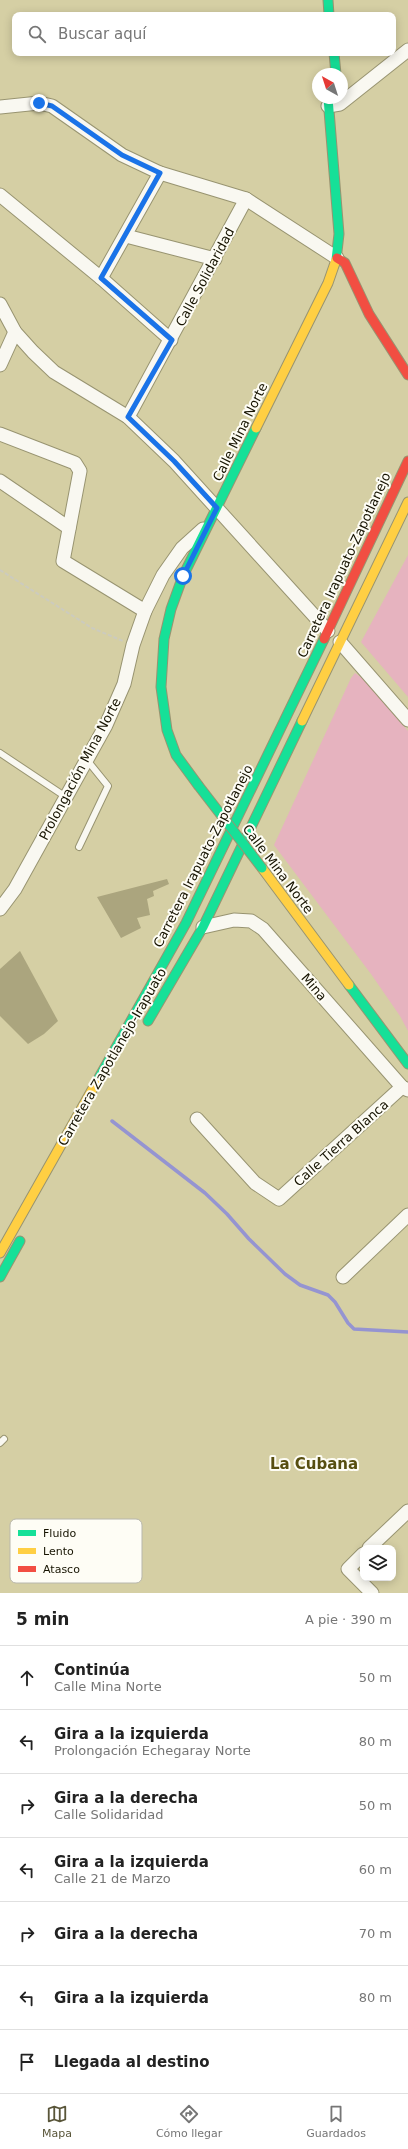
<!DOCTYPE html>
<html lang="es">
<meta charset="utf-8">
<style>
body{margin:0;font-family:"DejaVu Sans",sans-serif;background:#f6f6f6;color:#222}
.controls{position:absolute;right:12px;bottom:12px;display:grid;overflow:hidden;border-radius:8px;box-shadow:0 2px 10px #0003}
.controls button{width:36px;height:36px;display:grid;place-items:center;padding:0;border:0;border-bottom:1px solid #e0e0e0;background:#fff;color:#222;font:20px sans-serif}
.compass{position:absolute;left:312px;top:68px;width:36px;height:36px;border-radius:50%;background:#fff;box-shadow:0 2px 10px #0003;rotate:321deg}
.stop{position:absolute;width:12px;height:12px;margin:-9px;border:3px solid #1a73e8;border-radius:50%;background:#fff}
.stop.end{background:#1a73e8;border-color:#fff;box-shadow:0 1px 4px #0008}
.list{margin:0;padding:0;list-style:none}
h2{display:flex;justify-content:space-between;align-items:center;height:52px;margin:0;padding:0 16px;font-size:17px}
h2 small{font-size:13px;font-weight:400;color:#767676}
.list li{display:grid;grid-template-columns:26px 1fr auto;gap:12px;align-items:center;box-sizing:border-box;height:64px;padding:0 16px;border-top:1px solid #e0e0e0}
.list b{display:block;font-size:15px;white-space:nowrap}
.list p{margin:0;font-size:13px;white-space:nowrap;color:#767676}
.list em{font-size:13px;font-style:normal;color:#767676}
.icon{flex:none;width:22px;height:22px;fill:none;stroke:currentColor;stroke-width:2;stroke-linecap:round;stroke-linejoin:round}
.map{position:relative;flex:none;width:408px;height:1593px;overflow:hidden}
.search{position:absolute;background:#fff;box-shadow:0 2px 10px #0003;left:12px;right:12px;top:12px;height:44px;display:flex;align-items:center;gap:10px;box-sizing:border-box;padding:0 14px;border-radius:8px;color:#767676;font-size:15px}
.sheet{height:500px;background:#fff}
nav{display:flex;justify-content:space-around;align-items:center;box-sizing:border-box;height:56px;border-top:1px solid #e0e0e0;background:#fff;font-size:11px;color:#767676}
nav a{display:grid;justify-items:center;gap:2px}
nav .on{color:#595539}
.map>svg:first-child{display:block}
.green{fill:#e6b3bf}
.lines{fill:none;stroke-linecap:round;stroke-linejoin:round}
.stream{stroke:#9594d1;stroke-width:3.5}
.building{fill:#aba57e}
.lane-casing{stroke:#989471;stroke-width:8}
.street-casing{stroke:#989471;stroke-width:15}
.fast-casing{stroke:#989471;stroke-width:11}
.slow-casing{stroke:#989471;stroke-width:11}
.jam-casing{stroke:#989471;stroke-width:11}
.path{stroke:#cccbbe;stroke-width:2;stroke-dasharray:4 2;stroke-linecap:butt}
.lane{stroke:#f9f8f1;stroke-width:6}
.street{stroke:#f9f8f1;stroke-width:13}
.fast{stroke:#16e098;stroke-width:9}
.slow{stroke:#ffcf43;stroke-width:9}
.jam{stroke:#f24e42;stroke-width:9}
.fast-bridge-casing{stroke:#989471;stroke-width:11;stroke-linecap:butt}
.fast-bridge{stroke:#16e098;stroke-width:9}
.route{stroke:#1a73e8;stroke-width:5}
.labels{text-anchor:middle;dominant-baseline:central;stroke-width:4;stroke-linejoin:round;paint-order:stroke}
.street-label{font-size:13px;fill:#161300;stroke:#fefdf5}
.quarter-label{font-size:15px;font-weight:bold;fill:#574e10;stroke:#fefdf5}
.key{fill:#fefdf5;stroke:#b8b7ac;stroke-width:1}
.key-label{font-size:11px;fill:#161300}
</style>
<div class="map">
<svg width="408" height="1593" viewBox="0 0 408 1593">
<rect width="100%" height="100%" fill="#d5cfa4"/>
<g class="green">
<polygon points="408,555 408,697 361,642"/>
<polygon points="355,673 362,678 408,731 408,1031 400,1016 371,974 274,845 351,678"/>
</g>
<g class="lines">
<polyline class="stream" points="112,1121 205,1193 227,1214 249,1239 285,1274 300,1285 328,1295 335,1302 348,1323 354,1329 408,1332"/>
</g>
<g class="building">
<polygon points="167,879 169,884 153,891 154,896 147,899 150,915 137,918 141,928 121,938 97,897"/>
<polygon points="20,951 58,1021 44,1034 28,1044 0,1016 0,969"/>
</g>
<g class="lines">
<g class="lane-casing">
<g id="lane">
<polyline points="0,753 66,797"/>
<polyline points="79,847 108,786 87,760"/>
<polyline points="0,1443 4,1439"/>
</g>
</g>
<g class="street-casing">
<g id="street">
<polyline points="328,106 340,104 408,50"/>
<polyline points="0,107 39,103 52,106 122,155 160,173 246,199 337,258"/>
<polyline points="0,195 101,278 171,340"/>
<polyline points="126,236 215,259"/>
<polyline points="101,278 160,173"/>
<polyline points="0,304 15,332 33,352 54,372 128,417 174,461 328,631"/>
<polyline points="0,365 15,332"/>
<polyline points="128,417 246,199"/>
<polyline points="0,434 75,463 80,471 63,561 145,611"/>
<polyline points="0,481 69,528"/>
<polyline points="340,642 408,720"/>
<polyline points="0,909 15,889 106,725 124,684 133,645 145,611 163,575 182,548 203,529"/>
<polyline points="203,927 234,920 251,921 263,929 402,1087 408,1090"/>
<polyline points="197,1119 255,1183 279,1199 402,1087"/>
<polyline points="343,1277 408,1215"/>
<polyline points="369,1548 408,1511"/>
<polyline points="363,1554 348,1569 372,1593"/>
</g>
</g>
<g class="fast-casing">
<g id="fast">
<polyline points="328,0 329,15"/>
<polyline points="334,53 336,74"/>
<polyline points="328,98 339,234 336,260"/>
<polyline points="198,785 176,755 167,730 161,687 164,639 171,609 183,576 256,428"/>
<polyline points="349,985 408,1064"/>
<polyline points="148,1021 203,927 302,721"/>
<polyline points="96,1083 186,923 324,639"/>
<polyline points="0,1277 20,1241"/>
</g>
</g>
<g class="slow-casing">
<g id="slow">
<polyline points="256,428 328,283 336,260"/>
<polyline points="302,721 408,502"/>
<polyline points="262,868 349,985"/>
<polyline points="0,1253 96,1083"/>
</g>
</g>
<g class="jam-casing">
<g id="jam">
<polyline points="337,258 345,263 369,314 408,375"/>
<polyline points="324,639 408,461"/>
</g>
</g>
<polyline class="path" points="0,570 92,628 123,641"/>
<use href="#lane" class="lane"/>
<use href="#street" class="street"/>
<use href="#fast" class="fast"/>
<use href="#slow" class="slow"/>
<use href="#jam" class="jam"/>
<g class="fast-bridge-casing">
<polyline id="fast-bridge" points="198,785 262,868"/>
</g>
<use href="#fast-bridge" class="fast-bridge"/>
</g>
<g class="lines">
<polyline class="route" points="39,103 52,106 122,155 160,173 101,278 172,340 128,417 174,461 217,508 183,576"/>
</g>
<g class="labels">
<g class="street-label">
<text transform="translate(205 277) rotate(-62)">Calle Solidaridad</text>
<text transform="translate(240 432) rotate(-64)">Calle Mina Norte</text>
<text transform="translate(344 565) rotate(-65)">Carretera Irapuato-Zapotlanejo</text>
<text transform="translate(80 769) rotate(-62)">Prolongación Mina Norte</text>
<text transform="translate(203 856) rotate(-63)">Carretera Irapuato-Zapotlanejo</text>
<text transform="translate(278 869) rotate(53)">Calle Mina Norte</text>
<text transform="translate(314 987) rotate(49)">Mina</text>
<text transform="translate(112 1057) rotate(-60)">Carretera Zapotlanejo-Irapuato</text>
<text transform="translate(341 1143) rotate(-42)">Calle Tierra Blanca</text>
</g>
<g class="quarter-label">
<text x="314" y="1464">La Cubana</text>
</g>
</g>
<rect x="10" y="1519" width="132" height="64" rx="6" class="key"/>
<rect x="18" y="1530" width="18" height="6" fill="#16e098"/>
<rect x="18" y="1548" width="18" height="6" fill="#ffcf43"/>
<rect x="18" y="1566" width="18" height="6" fill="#f24e42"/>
<g class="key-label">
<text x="43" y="1537">Fluido</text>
<text x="43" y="1555">Lento</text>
<text x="43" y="1573">Atasco</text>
</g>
</svg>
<div class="controls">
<button><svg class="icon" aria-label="layers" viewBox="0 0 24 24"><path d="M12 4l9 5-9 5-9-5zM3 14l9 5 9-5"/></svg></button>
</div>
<svg class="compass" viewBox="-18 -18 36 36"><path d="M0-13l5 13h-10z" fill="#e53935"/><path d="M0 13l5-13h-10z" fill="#767676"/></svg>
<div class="stop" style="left:183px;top:576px"></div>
<div class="stop end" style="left:39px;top:103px"></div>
<div class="search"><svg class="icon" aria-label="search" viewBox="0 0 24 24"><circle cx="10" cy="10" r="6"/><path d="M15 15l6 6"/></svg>Buscar aquí</div>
</div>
<section class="sheet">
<h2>5 min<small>A pie · 390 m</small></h2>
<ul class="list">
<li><svg class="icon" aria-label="ahead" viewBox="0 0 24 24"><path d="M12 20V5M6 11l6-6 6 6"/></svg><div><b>Continúa</b><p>Calle Mina Norte</p></div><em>50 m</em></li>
<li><svg class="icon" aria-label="left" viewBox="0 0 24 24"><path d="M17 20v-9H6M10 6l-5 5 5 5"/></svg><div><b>Gira a la izquierda</b><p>Prolongación Echegaray Norte</p></div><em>80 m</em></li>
<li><svg class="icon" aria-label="right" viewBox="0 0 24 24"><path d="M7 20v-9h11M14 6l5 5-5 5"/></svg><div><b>Gira a la derecha</b><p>Calle Solidaridad</p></div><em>50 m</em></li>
<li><svg class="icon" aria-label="left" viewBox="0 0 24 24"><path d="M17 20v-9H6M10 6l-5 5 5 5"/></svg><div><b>Gira a la izquierda</b><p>Calle 21 de Marzo</p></div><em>60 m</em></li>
<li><svg class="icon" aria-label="right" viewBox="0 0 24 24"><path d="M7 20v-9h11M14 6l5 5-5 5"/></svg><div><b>Gira a la derecha</b></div><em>70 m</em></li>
<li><svg class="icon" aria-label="left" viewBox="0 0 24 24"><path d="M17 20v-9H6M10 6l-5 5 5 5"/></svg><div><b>Gira a la izquierda</b></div><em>80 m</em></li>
<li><svg class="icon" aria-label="arrive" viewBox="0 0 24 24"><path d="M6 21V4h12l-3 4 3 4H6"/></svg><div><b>Llegada al destino</b></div></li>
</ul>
</section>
<nav>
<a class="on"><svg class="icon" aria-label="map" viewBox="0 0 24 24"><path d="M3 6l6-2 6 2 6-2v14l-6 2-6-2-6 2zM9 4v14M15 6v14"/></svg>Mapa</a>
<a><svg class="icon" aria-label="directions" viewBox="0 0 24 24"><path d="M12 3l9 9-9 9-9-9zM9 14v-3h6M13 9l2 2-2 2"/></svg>Cómo llegar</a>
<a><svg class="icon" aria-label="saved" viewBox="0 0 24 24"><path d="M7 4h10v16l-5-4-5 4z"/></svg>Guardados</a>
</nav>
